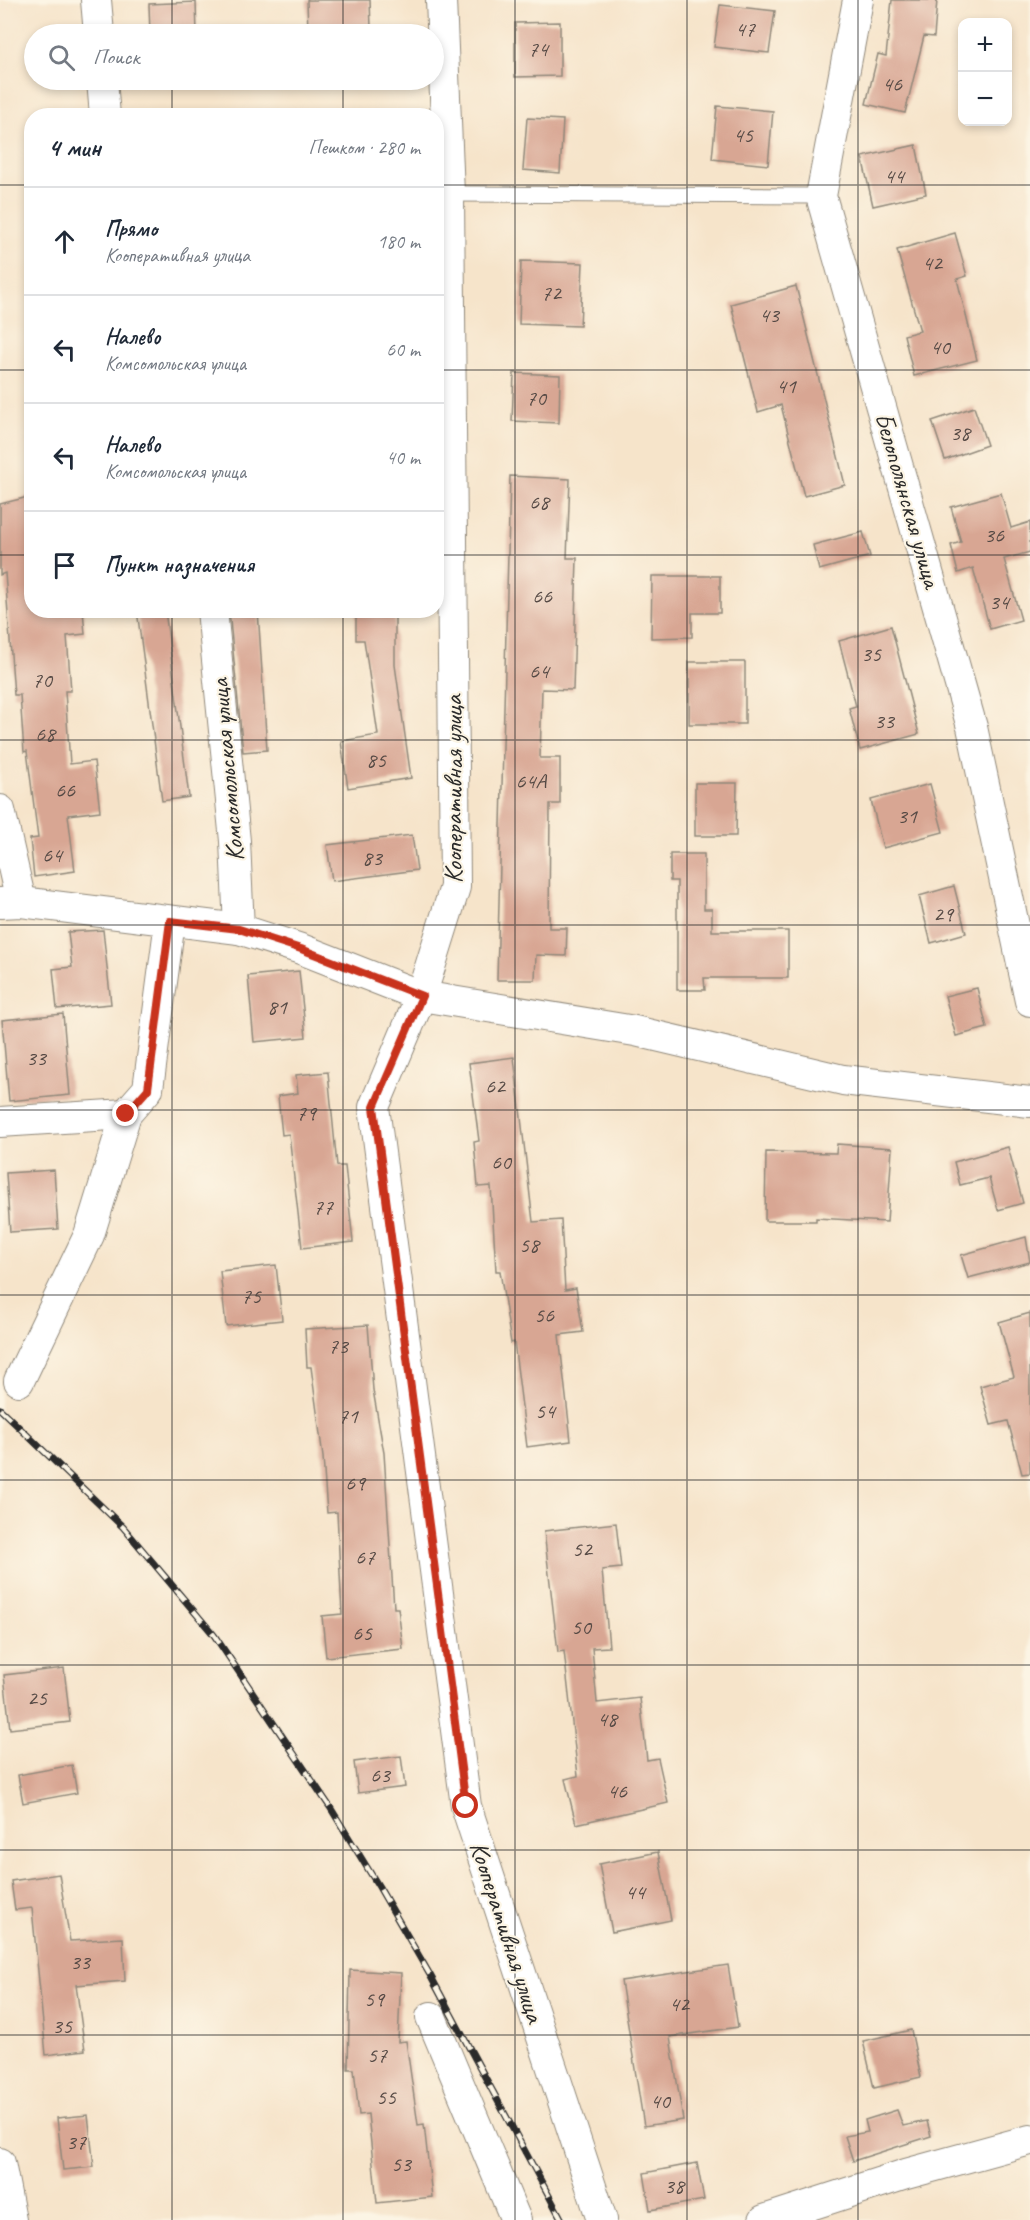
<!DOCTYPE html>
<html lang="ru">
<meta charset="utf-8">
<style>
body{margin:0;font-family:Caveat,sans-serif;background:#f6f6f7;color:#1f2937}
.controls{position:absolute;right:18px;top:18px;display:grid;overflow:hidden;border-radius:12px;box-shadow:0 3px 9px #0003}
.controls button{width:54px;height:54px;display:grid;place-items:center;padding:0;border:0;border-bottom:2px solid #e0e1e3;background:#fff;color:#1f2937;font:30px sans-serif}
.stop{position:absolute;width:18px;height:18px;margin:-14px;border:4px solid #c8321e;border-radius:50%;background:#fff}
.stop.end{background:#c8321e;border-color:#fff;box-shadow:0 2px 6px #0008}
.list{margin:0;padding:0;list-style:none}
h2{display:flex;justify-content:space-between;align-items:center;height:78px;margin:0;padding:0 24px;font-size:26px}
h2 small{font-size:20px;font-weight:400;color:#747a83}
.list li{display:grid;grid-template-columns:39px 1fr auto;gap:18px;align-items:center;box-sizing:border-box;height:108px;padding:0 24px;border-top:2px solid #e0e1e3}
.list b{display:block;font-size:22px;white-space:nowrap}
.list p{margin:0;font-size:20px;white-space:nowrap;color:#747a83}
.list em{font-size:20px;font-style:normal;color:#747a83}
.icon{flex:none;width:33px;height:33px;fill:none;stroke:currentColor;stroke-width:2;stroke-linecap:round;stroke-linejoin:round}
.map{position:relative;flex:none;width:1030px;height:2220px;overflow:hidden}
.search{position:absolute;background:#fff;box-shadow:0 3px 9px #0003;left:24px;top:24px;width:420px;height:66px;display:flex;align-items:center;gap:15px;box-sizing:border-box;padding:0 21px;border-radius:33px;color:#747a83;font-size:22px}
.panel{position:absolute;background:#fff;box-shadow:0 3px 9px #0003;left:24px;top:108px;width:420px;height:510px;border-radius:24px}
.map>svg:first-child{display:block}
.building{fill:#d8a693}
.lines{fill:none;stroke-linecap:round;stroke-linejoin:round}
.lane-casing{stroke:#90887a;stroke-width:17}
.street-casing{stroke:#90887a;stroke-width:32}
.lane{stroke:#fff;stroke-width:15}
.street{stroke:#fff;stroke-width:30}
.rail-casing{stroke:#2b2b2b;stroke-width:7}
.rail{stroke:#fcf5e5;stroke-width:4.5;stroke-dasharray:14;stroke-linecap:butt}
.route{stroke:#c8321e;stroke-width:8}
.grid{fill:none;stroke:#2b2b2b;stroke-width:1.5;stroke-opacity:0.55}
.labels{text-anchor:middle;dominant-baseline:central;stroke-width:4.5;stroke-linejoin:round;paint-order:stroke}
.number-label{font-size:22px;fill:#564a45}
.street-label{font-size:26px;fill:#2b2b2b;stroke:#fcf5e5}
</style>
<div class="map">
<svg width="1030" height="2220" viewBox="0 0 1030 2220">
<rect width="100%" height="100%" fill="#fcf5e5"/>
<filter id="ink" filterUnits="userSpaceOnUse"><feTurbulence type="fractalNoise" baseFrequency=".0167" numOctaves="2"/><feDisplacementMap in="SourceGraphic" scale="12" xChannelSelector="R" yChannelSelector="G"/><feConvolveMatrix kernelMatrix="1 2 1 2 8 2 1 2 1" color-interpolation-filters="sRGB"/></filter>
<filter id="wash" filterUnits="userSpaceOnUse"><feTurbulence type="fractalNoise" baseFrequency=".008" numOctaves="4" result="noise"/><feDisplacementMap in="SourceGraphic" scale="24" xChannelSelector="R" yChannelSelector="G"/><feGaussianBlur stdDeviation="1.35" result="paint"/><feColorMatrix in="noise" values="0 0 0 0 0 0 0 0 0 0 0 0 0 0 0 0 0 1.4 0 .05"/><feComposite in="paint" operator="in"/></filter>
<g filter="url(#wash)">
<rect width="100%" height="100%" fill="#f6e4ca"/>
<g id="blocks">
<g class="building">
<polygon points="307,0 370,0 371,28 308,32"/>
<polygon points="892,0 937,0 934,37 924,36 905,113 866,104 878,54 886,56"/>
<polygon points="196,2 197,34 150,34 149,4"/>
<polygon points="720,5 775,11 769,53 714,47"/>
<polygon points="560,22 560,76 515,77 515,23"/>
<polygon points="717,106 773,111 768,165 712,159"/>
<polygon points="527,118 563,120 560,173 523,170"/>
<polygon points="916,145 926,194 873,206 862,157"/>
<polygon points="955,233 967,276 957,279 977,360 914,376 904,335 920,331 897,250"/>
<polygon points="521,261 583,263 580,326 519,324"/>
<polygon points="796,286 845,485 804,496 781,405 758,412 731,304"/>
<polygon points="514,373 560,375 559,423 512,421"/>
<polygon points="974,407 987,445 945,460 932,421"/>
<polygon points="510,476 570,479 567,558 577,558 573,690 542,689 540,758 560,758 560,804 550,804 549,928 567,928 566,956 536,955 535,980 497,980"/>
<polygon points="1001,493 1011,528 1030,522 1030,552 1004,559 1021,620 990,629 973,568 958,573 951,545 961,542 951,507"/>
<polygon points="32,496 32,610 83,610 85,634 67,636 71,691 65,691 70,764 94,761 100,811 68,815 75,871 34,877 30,839 38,838 27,751 24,752 20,695 14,695 5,573 0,575 0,504"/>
<polygon points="863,532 870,556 819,570 813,545"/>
<polygon points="652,576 720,576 720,613 692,613 692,637 651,638"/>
<polygon points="137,610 165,610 189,797 162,801"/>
<polygon points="229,610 258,610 267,750 243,752"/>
<polygon points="356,610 395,610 395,665 411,778 348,788 341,741 378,735 364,640 356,640"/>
<polygon points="891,626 919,734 860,750 849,708 856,706 839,641"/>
<rect x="689" y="662" width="56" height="62"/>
<polygon points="695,783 737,783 736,836 695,836"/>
<polygon points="930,784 943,832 883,848 871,800"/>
<polygon points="412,835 417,870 332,881 327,845"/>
<polygon points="670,854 704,854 704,909 712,909 712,931 788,931 788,978 704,978 705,990 677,990 677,881 670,881"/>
<polygon points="954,886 966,933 931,943 919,896"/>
<polygon points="103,930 111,1004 57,1009 53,969 72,967 68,932"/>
<polygon points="299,971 306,1037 254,1042 248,976"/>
<polygon points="977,988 987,1028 956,1036 945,996"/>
<polygon points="63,1014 70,1095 9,1101 2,1020"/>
<polygon points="514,1057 533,1222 561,1220 565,1290 576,1288 583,1332 559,1335 571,1441 527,1447 514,1342 511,1343 500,1271 496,1271 491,1186 478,1187 474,1142 479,1141 469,1063"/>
<polygon points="328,1072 337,1166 345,1166 353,1242 302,1248 289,1134 282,1135 278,1096 298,1093 296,1075"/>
<polygon points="837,1144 892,1148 887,1222 816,1218 816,1221 765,1221 766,1152 836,1153"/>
<polygon points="1008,1147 1023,1203 998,1210 989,1178 960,1185 954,1162"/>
<polygon points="54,1170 58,1229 10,1232 6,1173"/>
<polygon points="1026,1237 1030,1262 968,1278 961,1255"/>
<polygon points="276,1265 282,1320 226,1326 220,1271"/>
<polygon points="1030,1313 1030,1473 1022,1474 1008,1421 991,1425 980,1386 1014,1377 999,1322"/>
<polygon points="368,1325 373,1390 384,1453 394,1608 398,1608 403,1649 326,1657 322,1616 342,1614 337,1512 327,1513 323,1457 311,1367 307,1367 305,1329"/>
<polygon points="616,1523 621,1568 602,1570 609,1647 592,1648 597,1703 640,1698 647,1760 658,1758 668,1803 576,1824 565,1779 578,1776 564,1651 558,1652 544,1531"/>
<polygon points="64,1668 70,1722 10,1729 4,1675"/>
<polygon points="401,1756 405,1787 358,1793 354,1762"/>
<polygon points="72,1765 77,1793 23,1803 18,1775"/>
<polygon points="658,1852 671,1920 612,1932 599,1864"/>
<polygon points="59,1874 70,1941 123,1938 125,1981 76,1985 85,2050 46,2055 32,1908 15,1910 11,1881"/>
<polygon points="728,1965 738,2027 670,2037 683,2120 644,2126 621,1981"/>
<polygon points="350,1970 401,1973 398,2042 406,2041 418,2125 424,2124 432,2197 377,2203 368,2114 359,2115 354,2069 348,2069"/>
<polygon points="911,2030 921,2077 874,2088 863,2041"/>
<polygon points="897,2110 903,2126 927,2121 931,2136 853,2161 845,2136 868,2132 865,2120"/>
<polygon points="88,2115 94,2167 63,2170 57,2118"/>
<polygon points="697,2163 704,2200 650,2210 644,2173"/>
</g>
</g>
</g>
<g filter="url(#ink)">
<use href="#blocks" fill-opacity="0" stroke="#90887a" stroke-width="1.5"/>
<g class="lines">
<g class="lane-casing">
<polyline id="lane" points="449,194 821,196"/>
</g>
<g class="street-casing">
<g id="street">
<polyline points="96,0 99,34"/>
<polyline points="441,0 449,194 455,887 421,996 374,1107 466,1806 602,2220"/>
<polyline points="858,0 821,196 972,727 1030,1001"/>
<polyline points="102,80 105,116"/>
<polyline points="212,610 235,841 239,929"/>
<polyline points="0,810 21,902"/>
<polyline points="0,903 21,902 239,929 301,949 421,996 635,1031 843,1080 1030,1102"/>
<polyline points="0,1122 126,1114"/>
<polyline points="19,1381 89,1235 126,1114 148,1089 170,921"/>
<polyline points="431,2017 516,2220"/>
<polyline points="0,2163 11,2220"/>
<polyline points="764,2220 906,2174 1030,2140"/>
</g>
</g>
<use href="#lane" class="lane"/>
<use href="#street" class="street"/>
<g class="rail-casing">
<polyline id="rail" points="0,1409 123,1527 214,1635 330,1807 379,1887 430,1975 562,2220"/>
</g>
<use href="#rail" class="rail"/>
</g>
</g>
<g class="lines" filter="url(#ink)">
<polyline class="route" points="126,1114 148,1089 170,921 239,929 301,949 422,996 374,1107 466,1806"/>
</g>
<path class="grid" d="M172,0V34M343,0V34M515,0V2220M687,0V2220M858,0V2220M172,80V116M343,80V116M0,185H32M436,185H1030M0,370H32M436,370H1030M0,555H32M436,555H1030M172,610V2220M343,610V2220M0,740H1030M0,925H1030M0,1110H1030M0,1295H1030M0,1480H1030M0,1665H1030M0,1850H1030M0,2035H1030"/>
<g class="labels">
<g class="number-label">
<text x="745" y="29">47</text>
<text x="538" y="49">74</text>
<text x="892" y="84">46</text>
<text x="743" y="135">45</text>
<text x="894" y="176">44</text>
<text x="932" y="263">42</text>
<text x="551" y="293">72</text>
<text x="769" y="315">43</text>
<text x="940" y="347">40</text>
<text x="786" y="386">41</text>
<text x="536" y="398">70</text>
<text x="960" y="433">38</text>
<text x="539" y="502">68</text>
<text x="994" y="535">36</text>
<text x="542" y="596">66</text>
<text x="999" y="602">34</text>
<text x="871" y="654">35</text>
<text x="539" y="671">64</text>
<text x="42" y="680">70</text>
<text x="884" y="721">33</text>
<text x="45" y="734">68</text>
<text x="376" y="760">85</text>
<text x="531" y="781">64А</text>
<text x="65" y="790">66</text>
<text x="907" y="816">31</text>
<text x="52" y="855">64</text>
<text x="372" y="858">83</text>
<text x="943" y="914">29</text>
<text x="277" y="1007">81</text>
<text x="36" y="1058">33</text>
<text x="495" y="1086">62</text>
<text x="306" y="1113">79</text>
<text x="501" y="1162">60</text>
<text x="323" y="1207">77</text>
<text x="529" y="1245">58</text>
<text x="251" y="1296">75</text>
<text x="544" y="1315">56</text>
<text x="338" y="1346">73</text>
<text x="545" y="1411">54</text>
<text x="348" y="1416">71</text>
<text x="355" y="1483">69</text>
<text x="582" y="1549">52</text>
<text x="365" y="1557">67</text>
<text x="581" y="1627">50</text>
<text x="362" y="1633">65</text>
<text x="37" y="1698">25</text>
<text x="607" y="1719">48</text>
<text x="380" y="1775">63</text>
<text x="617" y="1791">46</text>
<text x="635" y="1892">44</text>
<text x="80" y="1962">33</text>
<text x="374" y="1999">59</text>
<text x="679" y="2004">42</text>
<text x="62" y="2026">35</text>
<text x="377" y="2055">57</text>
<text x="386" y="2097">55</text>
<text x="660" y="2101">40</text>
<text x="76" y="2142">37</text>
<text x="401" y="2164">53</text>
<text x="674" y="2186">38</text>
</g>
<g class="street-label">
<text transform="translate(908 500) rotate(74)">Белополянская улица</text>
<text transform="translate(227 770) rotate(-95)">Комсомольская улица</text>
<text transform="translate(453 789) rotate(-90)">Кооперативная улица</text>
<text transform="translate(507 1932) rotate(72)">Кооперативная улица</text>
</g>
</g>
</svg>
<div class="controls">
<button>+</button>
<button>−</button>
</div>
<div class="stop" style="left:466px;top:1806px"></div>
<div class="stop end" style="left:126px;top:1114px"></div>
<div class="search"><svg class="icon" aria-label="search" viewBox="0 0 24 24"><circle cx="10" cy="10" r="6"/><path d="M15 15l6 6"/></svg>Поиск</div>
<section class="panel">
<h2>4 мин<small>Пешком · 280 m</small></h2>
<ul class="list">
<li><svg class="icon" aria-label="ahead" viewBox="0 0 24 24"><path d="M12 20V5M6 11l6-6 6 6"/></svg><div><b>Прямо</b><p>Кооперативная улица</p></div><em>180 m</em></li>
<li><svg class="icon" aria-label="left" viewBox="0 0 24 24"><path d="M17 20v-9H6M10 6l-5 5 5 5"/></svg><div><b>Налево</b><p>Комсомольская улица</p></div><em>60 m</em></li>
<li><svg class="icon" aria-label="left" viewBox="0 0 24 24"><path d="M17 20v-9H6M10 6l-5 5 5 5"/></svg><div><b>Налево</b><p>Комсомольская улица</p></div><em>40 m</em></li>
<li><svg class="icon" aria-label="arrive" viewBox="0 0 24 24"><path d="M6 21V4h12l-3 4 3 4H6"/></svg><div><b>Пункт назначения</b></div></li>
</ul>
</section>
</div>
